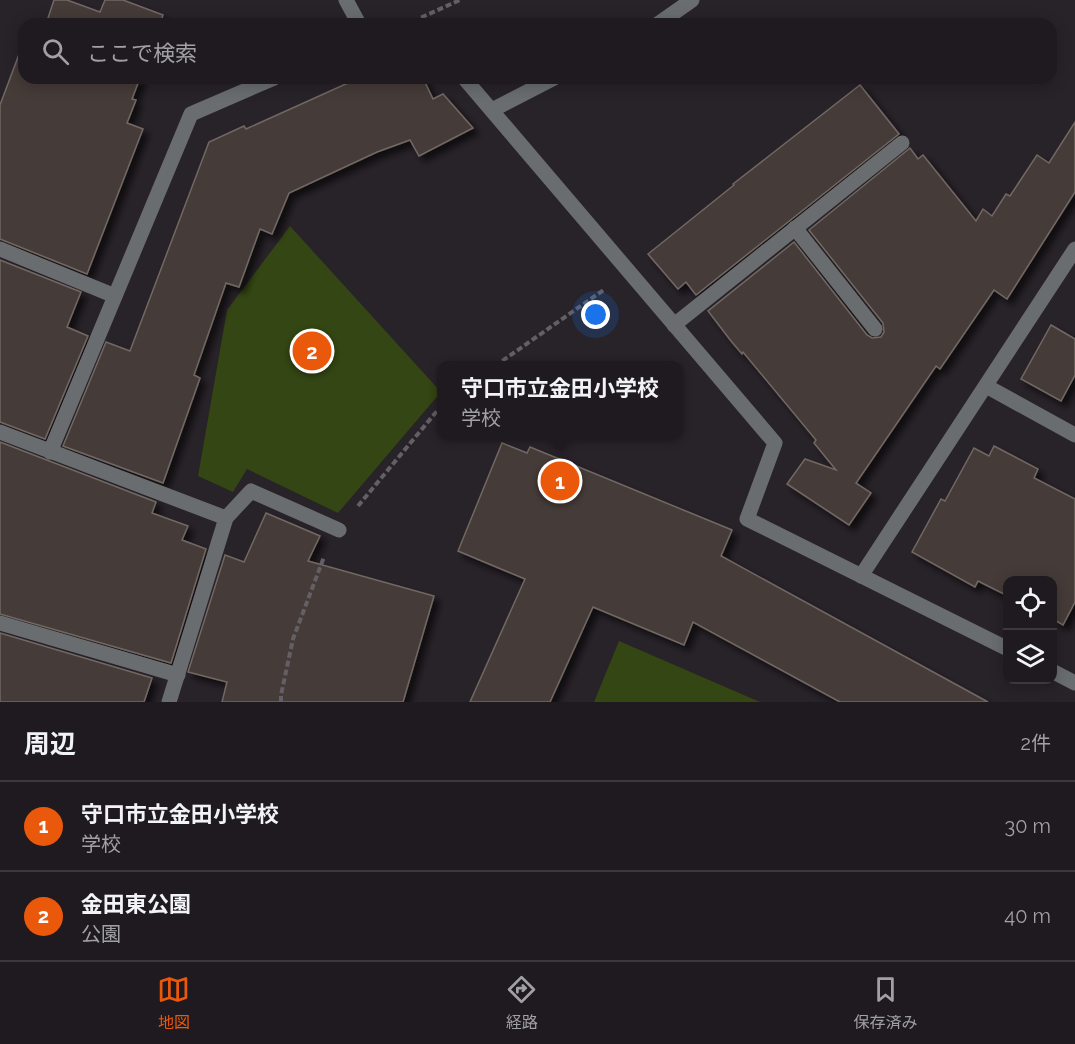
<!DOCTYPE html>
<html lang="ja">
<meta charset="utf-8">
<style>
body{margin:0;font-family:Raleway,"Noto Sans JP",sans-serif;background:#262328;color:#f1f3f6}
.controls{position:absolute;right:18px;bottom:18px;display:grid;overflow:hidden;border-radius:12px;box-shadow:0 3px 15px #0003}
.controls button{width:54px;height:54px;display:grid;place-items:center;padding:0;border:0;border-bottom:2px solid #3c383d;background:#1e1a1f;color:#f1f3f6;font:30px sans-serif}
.you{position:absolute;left:596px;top:315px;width:21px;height:21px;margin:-15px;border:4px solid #fff;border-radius:50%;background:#1a73e8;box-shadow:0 0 0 9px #1a73e833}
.badge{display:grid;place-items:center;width:39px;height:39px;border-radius:50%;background:#ea580c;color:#fff;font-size:20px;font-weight:700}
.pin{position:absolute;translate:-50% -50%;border:3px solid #fff;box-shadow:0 2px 6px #0006}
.popup{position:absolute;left:437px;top:361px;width:246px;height:78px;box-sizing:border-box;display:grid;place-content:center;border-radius:12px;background:#1e1a1f;filter:drop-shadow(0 2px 4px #0005);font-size:20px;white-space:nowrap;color:#a1a1a4}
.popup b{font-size:22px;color:#f1f3f6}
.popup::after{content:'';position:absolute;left:50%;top:100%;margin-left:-12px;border:12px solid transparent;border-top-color:#1e1a1f}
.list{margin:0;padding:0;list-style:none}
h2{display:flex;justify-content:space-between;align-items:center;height:78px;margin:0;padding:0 24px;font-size:26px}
h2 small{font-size:20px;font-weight:400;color:#a1a1a4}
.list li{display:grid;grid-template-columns:39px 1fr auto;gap:18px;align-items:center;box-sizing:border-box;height:90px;padding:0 24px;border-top:2px solid #3c383d}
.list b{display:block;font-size:22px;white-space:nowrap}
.list p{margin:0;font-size:20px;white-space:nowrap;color:#a1a1a4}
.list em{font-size:20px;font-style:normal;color:#a1a1a4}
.icon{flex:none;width:33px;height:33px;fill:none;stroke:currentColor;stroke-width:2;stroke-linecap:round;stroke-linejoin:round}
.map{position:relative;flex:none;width:1075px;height:702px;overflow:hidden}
.search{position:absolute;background:#1e1a1f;box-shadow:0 3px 15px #0003;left:18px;right:18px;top:18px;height:66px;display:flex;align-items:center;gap:15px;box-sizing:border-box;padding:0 21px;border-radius:18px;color:#a1a1a4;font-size:22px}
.sheet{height:258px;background:#1e1a1f}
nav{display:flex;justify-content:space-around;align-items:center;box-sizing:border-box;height:84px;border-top:2px solid #3c383d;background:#1e1a1f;font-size:16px;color:#a1a1a4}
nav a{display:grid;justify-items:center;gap:3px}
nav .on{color:#ea580c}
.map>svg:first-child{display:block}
.green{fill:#334613}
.building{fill:#453b37;stroke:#726864;stroke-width:1.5;filter:url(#shadow)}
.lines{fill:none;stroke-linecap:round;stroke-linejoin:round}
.path{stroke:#645f65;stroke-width:4;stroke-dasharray:6 3;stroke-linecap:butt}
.minor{stroke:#6a6d70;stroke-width:15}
</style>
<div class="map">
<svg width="1075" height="702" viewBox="0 0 1075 702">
<defs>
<filter id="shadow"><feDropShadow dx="5.5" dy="5.5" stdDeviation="3" flood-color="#0009"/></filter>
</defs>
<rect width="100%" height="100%" fill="#282229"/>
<g class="green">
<polygon points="290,226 441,392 338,513 247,469 233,492 198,476 227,310"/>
<polygon points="619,641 760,702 594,702"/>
</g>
<g class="building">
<polygon points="54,0 67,0 100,12 105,0 123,0 163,15 160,24 46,24"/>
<polygon points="24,41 24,78 140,78 132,99 136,100 127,123 143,129 87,274 0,239 0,105"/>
<polygon points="359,78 423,78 433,99 443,94 473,128 419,156 410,140 377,152 289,193 272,234 260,229 239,287 226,283 194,375 200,378 163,483 63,446 106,342 130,351 209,142 244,126 246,129"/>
<polygon points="860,85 899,134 696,295 686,282 678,289 648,254 734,185 733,184"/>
<polygon points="1075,122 1075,192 1007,299 994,290 940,369 936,366 856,483 871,493 849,525 787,484 805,459 836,470 814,443 816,440 743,352 742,354 731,341 708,311 794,242 867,335 872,338 881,337 884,332 883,323 809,230 910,148 918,159 923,155 976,221 983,209 992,216 1006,194 1010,196 1037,155 1049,163"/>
<polygon points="0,260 81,292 67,327 88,336 45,439 0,422"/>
<polygon points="1051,325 1075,339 1075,375 1061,401 1021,379"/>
<polygon points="0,442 156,502 152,513 188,526 182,540 206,549 171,663 0,614"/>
<polygon points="502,443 527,453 530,447 732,530 721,556 988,702 840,702 693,622 684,645 593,607 550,702 470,702 525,579 458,551"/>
<polygon points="994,446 1038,469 1034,478 1075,499 1075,602 1063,625 1053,619 1053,580 1008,580 1008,596 978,581 975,587 912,552 941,499 945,501 974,448 989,456"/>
<polygon points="266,513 320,536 308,561 434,596 403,702 222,702 227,682 188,672 225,555 244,562"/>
<polygon points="0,633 152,678 144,702 0,702"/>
</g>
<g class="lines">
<g class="path">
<polyline points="415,24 420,18 460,0"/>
<polyline points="495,366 605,289"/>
<polyline points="358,506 442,405"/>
<polyline points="281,702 281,695 293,639 324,557"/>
</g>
<g class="minor">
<polyline points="346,0 359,24"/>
<polyline points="658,24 692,0"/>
<polyline points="464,78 775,443 747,519 1008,649"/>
<polyline points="492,110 554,78"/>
<polyline points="795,228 875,329"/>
<polyline points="0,249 115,296"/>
<polyline points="674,325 902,143"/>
<polyline points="986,386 1075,435"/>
<polyline points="0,432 226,518 169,702"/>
<polyline points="50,452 191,114 274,78"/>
<polyline points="226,518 251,491 339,530"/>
<polyline points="861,576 1075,249"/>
<polyline points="0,623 178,675"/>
<polyline points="1052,671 1075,683"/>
</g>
</g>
</svg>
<div class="controls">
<button><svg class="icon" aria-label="locate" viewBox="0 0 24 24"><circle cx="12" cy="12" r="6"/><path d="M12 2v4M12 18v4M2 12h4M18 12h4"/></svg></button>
<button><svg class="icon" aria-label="layers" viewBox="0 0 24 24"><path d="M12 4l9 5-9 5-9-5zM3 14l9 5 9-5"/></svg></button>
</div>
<div class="you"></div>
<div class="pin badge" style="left:560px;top:481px">1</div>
<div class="popup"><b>守口市立金田小学校</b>学校</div>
<div class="pin badge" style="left:312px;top:351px">2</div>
<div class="search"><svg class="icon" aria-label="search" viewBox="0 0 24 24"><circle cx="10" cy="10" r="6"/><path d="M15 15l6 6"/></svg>ここで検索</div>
</div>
<section class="sheet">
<h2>周辺<small>2件</small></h2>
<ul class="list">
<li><span class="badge">1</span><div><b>守口市立金田小学校</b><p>学校</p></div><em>30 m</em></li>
<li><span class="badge">2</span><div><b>金田東公園</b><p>公園</p></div><em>40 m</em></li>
</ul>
</section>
<nav>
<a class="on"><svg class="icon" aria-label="map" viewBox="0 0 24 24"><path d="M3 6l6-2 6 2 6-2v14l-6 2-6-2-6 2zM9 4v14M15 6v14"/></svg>地図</a>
<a><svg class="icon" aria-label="directions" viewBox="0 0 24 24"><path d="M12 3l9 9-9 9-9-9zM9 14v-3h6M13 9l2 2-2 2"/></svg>経路</a>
<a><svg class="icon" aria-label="saved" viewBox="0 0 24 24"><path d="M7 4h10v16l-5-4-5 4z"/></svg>保存済み</a>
</nav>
